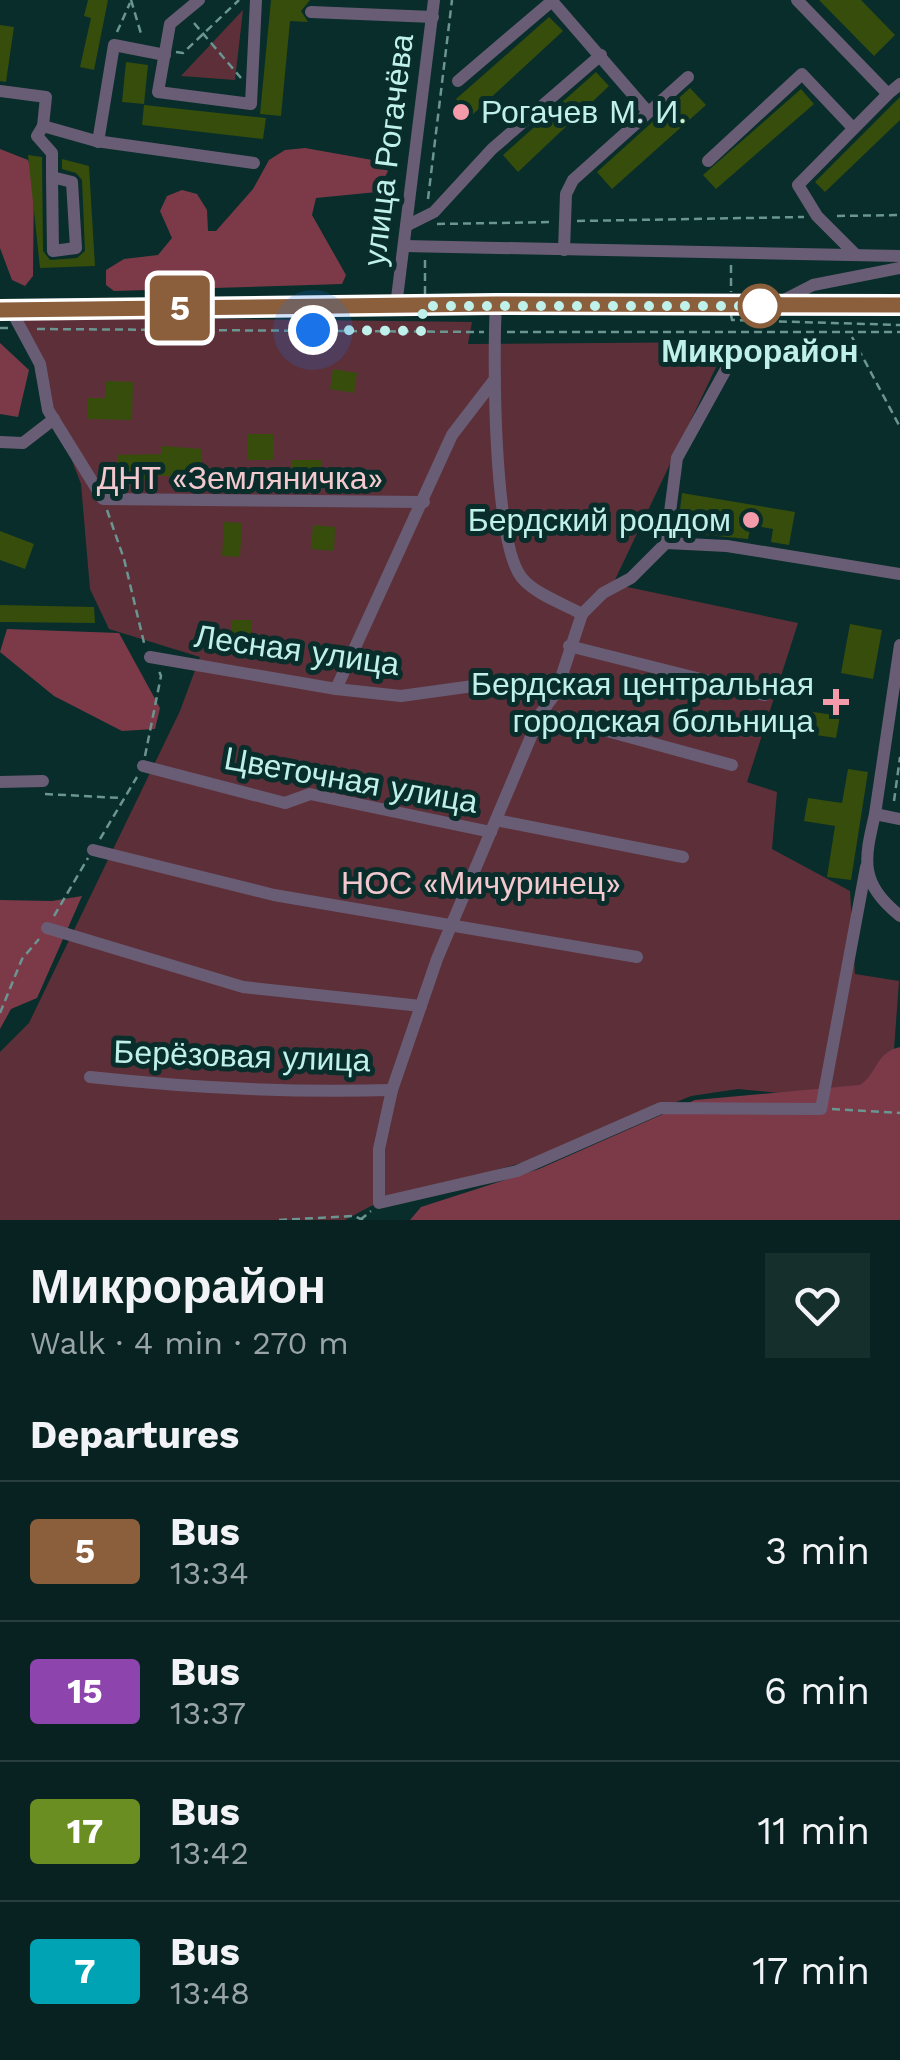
<!DOCTYPE html>
<meta charset="utf-8">
<style>
:root{--surface:#072220;--page:#152f2d;--text:#f1f3f6;--muted:#98a4a5;--line:#283f3e}
body{margin:0;font-family:"Work Sans",sans-serif;background:var(--page);color:var(--text);height:100vh;display:flex;flex-direction:column;font-size:38px;white-space:nowrap}
*{box-sizing:border-box;margin:0}
p{font-size:32px;color:var(--muted)}
.icon{flex:none;width:55px;height:55px;fill:none;stroke:currentColor;stroke-width:2;stroke-linecap:round;stroke-linejoin:round}
.map{position:relative;height:1220px;overflow:hidden}
.drawer{display:flex;flex-direction:column;background:var(--surface);flex:1}
.drawer>*{flex:none}
.badge{padding:0 20px;border-radius:8px;font-size:35px;line-height:65px}
.you{position:absolute;width:50px;height:50px;margin:-25px;border:8px solid #fff;border-radius:50%;background:#1a73e8;box-shadow:0 0 0 15px #1a73e833}
.map>.badge{position:absolute;translate:-50% -50%;box-shadow:0 0 0 5px #fff}
h2{padding:0 30px;font-size:38px;line-height:90px}
.round{display:grid;place-items:center;flex:none;width:105px;height:105px;border-radius:0px;background:var(--page)}
.overview{display:flex;align-items:center;justify-content:space-between;height:170px;padding:0 30px}
h1{font-size:48px;font-weight:700;line-height:75px}
ul{padding:0;list-style:none}
li{display:flex;align-items:center;gap:30px;height:140px;padding:0 30px;border-top:2px solid var(--line)}
li div{flex:1}
li b{display:block;font-size:38px}
li em{font-style:normal}
li .badge{min-width:110px;font-weight:700;text-align:center}
.map>svg:first-child{display:block}
</style>
<div class="map">
<svg width="900" height="1220" viewBox="0 0 900 1220">
<rect width="100%" height="100%" fill="#092d2a"/>
<g fill="#5d3039">
<polygon points="243,10 235,80 181,76"/>
<polygon points="16,316 472,322 468,344 728,342 613,584 798,623 747,782 777,792 772,849 850,891 855,974 899,981 890,1104 738,1089 691,1096 545,1156 371,1206 345,1220 0,1220 0,1052 29,1023 180,711 200,657 109,629 90,589 81,484"/>
</g>
<g fill="#7c3a49">
<polygon points="305,148 378,161 388,171 377,192 316,198 312,215 346,275 342,284 114,291 106,285 106,270 124,259 158,255 172,238 160,211 167,196 182,190 197,194 207,210 208,231 216,231 253,189 269,160 285,150"/>
<polygon points="0,149 28,160 34,177 33,276 25,286 12,280 0,248"/>
<polygon points="0,343 29,370 18,417 0,414"/>
<polygon points="7,629 119,633 160,708 155,729 122,731 54,696 0,652"/>
<polygon points="82,896 37,998 11,1009 0,1029 0,900 52,901"/>
<path d="M900 1047V1220H410L421 1207 539 1169 695 1100 860 1085C878 1073 875 1053 900 1047Z"/>
</g>
<g fill="#364d0c">
<polygon points="88,0 108,0 94,70 80,67 91,18 84,16"/>
<polygon points="271,0 310,0 301,11 308,22 290,21 281,116 260,114"/>
<polygon points="819,0 861,0 895,35 874,56"/>
<polygon points="549,17 563,31 471,116 456,99"/>
<polygon points="0,25 14,27 6,82 0,81"/>
<polygon points="126,62 148,65 144,104 122,102"/>
<polygon points="596,72 609,86 518,172 503,155"/>
<polygon points="690,88 706,105 612,189 597,172"/>
<polygon points="801,89 814,104 716,189 703,175"/>
<polygon points="900,97 900,120 825,192 815,182"/>
<polygon points="144,105 266,118 263,139 142,125"/>
<polygon points="28,155 42,157 43,251 50,260 77,258 85,251 82,180 76,173 62,169 62,159 89,166 95,266 40,268"/>
<polygon points="333,369 357,373 354,393 330,389"/>
<polygon points="106,381 133,382 132,420 87,419 88,398 106,398"/>
<rect x="247" y="434" width="27" height="26"/>
<polygon points="162,446 202,449 200,478 149,475 149,480 118,481 117,455 161,454"/>
<rect x="291" y="460" width="30" height="20"/>
<polygon points="682,493 795,512 789,545 771,542 773,529 751,525 748,539 706,535 709,516 688,513 686,528 678,526"/>
<polygon points="224,522 242,523 240,557 222,556"/>
<polygon points="313,525 335,527 334,551 311,549"/>
<polygon points="0,531 34,544 25,569 0,560"/>
<polygon points="0,605 94,607 95,623 0,622"/>
<polygon points="231,620 252,620 251,652 231,651"/>
<polygon points="850,624 882,630 873,679 841,673"/>
<polygon points="807,711 840,716 836,738 803,733"/>
<polygon points="848,769 868,772 851,880 827,877 835,826 804,821 808,798 842,803"/>
</g>
<g fill="none" stroke-linecap="round" stroke-linejoin="round">
<g stroke="#6a9591" stroke-width="2.5" stroke-dasharray="8 5" stroke-linecap="butt">
<polyline points="131,0 142,37"/>
<polyline points="194,23 241,78"/>
<polyline points="117,32 130,3"/>
<polyline points="176,52 183,53 239,0"/>
<polyline points="428,199 452,0"/>
<polyline points="837,216 900,215"/>
<polyline points="577,221 804,217"/>
<polyline points="437,224 554,222"/>
<polyline points="731,265 731,292"/>
<polyline points="425,294 425,257"/>
<polyline points="731,315 732,320 900,325"/>
<polyline points="0,328 9,328"/>
<polyline points="37,329 484,332"/>
<polyline points="507,332 900,332"/>
<polyline points="852,337 900,427"/>
<polyline points="107,510 124,559 145,647"/>
<polyline points="145,756 161,676 159,671"/>
<polyline points="45,794 121,798"/>
<polyline points="894,801 900,757"/>
<polyline points="100,839 137,777"/>
<polyline points="54,916 88,858"/>
<polyline points="0,1013 22,959 39,939"/>
<polyline points="832,1109 900,1113"/>
<polyline points="279,1220 354,1216 363,1220"/>
<polyline points="360,1220 371,1211"/>
</g>
<g stroke="#695d76" stroke-width="12">
<polyline points="199,0 170,24 158,92 251,104 256,0"/>
<polyline points="797,0 888,94 900,84"/>
<polyline points="311,12 433,17"/>
<polyline points="458,81 552,1 648,112"/>
<polyline points="0,91 46,97 43,126 37,136 52,153 52,177"/>
<polyline points="43,126 96,141 254,163"/>
<polyline points="98,142 114,45 165,55"/>
<polyline points="708,161 802,74 853,128"/>
<polygon points="52,177 72,182 76,248 53,251"/>
<polyline points="406,226 434,212 492,149 601,55"/>
<polyline points="404,246 900,256"/>
<polyline points="564,250 566,194 573,180 688,77"/>
<polyline points="856,255 817,216 798,185 888,94"/>
<path d="M496 304C493 354 493 543 522 578 535 594 564 604 582 614"/>
<polyline points="774,305 813,285 900,268"/>
<polyline points="396,306 434,0"/>
<polyline points="0,310 496,304 900,305"/>
<polyline points="11,310 40,364 48,410 103,499 424,502"/>
<polyline points="735,353 677,458 666,543 727,546 900,574"/>
<polyline points="0,442 23,443 54,419"/>
<polyline points="666,543 631,578 603,593 582,614 556,693 541,713 437,959 392,1090 379,1149 379,1203 517,1171 661,1108 821,1109 866,867"/>
<polyline points="900,645 875,814 900,819"/>
<polyline points="569,646 764,695"/>
<polyline points="150,657 336,689 401,696 495,683 556,693"/>
<polyline points="336,689 452,435 495,379"/>
<polyline points="541,713 732,765"/>
<polyline points="143,766 285,803 310,794 491,832"/>
<polyline points="0,782 43,781"/>
<path d="M875 814C864 861 859 882 900 916"/>
<polyline points="496,820 683,857"/>
<polyline points="93,850 274,895 637,957"/>
<polyline points="47,928 243,987 421,1006"/>
<path d="M90 1077C192 1088 290 1093 392 1090"/>
</g>
</g>
<g fill="none" stroke-linecap="round" stroke-linejoin="round">
<defs>
<polyline id="line" points="0,310 496,304 900,305"/>
</defs>
<use href="#line" stroke="#fff" stroke-width="22"/>
<use href="#line" stroke="#8b5e3c" stroke-width="15"/>
<polyline stroke="#bff0ea" stroke-width="10" stroke-dasharray="0 18" points="313,330 422,331 423,306 760,306"/>
</g>
<g fill="#f39aab" stroke="#092d2a" stroke-width="4">
<circle cx="461" cy="112" r="10"/>
<circle cx="751" cy="520" r="10"/>
<path d="M831 687h10v10h10v10h-10v10h-10v-10h-10v-10h10z"/>
</g>
<circle fill="#fff" stroke="#8b5e3c" stroke-width="5" cx="760" cy="306" r="20"/>
<g text-anchor="middle" stroke-width="10" stroke-linejoin="round" paint-order="stroke">
<g font-size="32" fill="#bff0ea" stroke="#092d2a" text-anchor="end">
<text x="481" y="123" text-anchor="start">Рогачев М. И.</text>
<text x="731" y="531">Бердский роддом</text>
<text x="814" y="695">Бердская центральная<tspan x="814" dy="37">городская больница</tspan></text>
</g>
<g font-size="32" fill="#bff0ea" stroke="#092d2a">
<text transform="translate(388 150) rotate(-83)" y="11">улица Рогачёва</text>
<text transform="translate(297 650) rotate(8)" y="11">Лесная улица</text>
<text transform="translate(351 780) rotate(10)" y="11">Цветочная улица</text>
<text transform="translate(242 1056) rotate(2)" y="11">Берёзовая улица</text>
</g>
<g font-size="32" font-weight="bold" fill="#bff0ea" stroke="#092d2a">
<text x="760" y="362">Микрорайон</text>
</g>
<g font-size="32" fill="#f3c9cf" stroke="#092d2a">
<text x="240" y="489">ДНТ «Земляничка»</text>
<text x="481" y="894">НОС «Мичуринец»</text>
</g>
</g>
</svg>
<div class="you" style="left:313px;top:330px"></div>
<b class="badge" style="left:180px;top:308px;background:#8b5e3c;color:#fff">5</b>
</div>
<section class="drawer">
<div class="overview"><div><h1>Микрорайон</h1><p>Walk · 4 min · 270 m</p></div><a class="round"><svg class="icon" aria-label="heart" viewBox="0 0 24 24"><path d="M12 20l-8-8c-3-5 5-10 8-4 3-6 11-1 8 4z"/></svg></a></div>
<h2>Departures</h2>
<ul>
<li><span class="badge" style="background:#8b5e3c;color:#fff">5</span><div><b>Bus</b><p>13:34</p></div><em>3 min</em></li>
<li><span class="badge" style="background:#8e44ad;color:#fff">15</span><div><b>Bus</b><p>13:37</p></div><em>6 min</em></li>
<li><span class="badge" style="background:#6b8e23;color:#fff">17</span><div><b>Bus</b><p>13:42</p></div><em>11 min</em></li>
<li><span class="badge" style="background:#00a3b4;color:#fff">7</span><div><b>Bus</b><p>13:48</p></div><em>17 min</em></li>
</ul>
</section>
